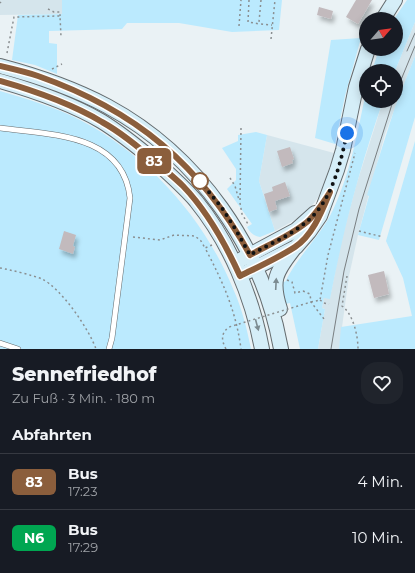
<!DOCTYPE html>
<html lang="de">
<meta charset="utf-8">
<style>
:root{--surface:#171b24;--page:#20242c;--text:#f1f3f6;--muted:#9ea1a6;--line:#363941}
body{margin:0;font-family:Montserrat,sans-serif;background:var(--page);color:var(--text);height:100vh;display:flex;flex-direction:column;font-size:15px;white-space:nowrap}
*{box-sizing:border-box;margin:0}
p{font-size:13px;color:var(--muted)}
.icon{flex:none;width:22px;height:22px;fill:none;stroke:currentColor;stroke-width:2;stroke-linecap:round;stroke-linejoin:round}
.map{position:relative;height:349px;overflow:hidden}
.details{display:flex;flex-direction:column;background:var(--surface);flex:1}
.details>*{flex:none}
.badge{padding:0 8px;border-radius:6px;font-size:14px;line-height:26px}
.needle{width:26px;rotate:62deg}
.controls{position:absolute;left:359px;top:12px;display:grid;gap:8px}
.controls a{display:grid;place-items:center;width:44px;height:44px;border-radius:50%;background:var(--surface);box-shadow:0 2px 10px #0003;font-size:20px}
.you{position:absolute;width:20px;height:20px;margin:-10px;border:3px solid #fff;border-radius:50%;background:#1a73e8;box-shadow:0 0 0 6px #1a73e833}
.map>.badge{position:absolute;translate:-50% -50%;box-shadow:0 0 0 2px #fff}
h2{padding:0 12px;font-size:15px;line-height:36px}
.round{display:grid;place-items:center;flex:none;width:42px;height:42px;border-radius:16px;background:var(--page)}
.summary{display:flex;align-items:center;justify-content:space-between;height:68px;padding:0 12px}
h1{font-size:19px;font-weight:800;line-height:30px}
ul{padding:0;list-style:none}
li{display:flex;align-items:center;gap:12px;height:56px;padding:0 12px;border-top:1px solid var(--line)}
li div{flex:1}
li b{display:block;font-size:15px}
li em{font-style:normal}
li .badge{min-width:44px;font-weight:700;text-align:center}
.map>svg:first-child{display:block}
</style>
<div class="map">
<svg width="415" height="349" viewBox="0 0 415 349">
<defs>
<filter id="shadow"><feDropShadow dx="2.5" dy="4.5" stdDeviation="2" flood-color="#0004"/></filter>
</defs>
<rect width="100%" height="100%" fill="#eaf2f5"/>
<g fill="#d5e5ec">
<polygon points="0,0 62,0 62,14 0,15"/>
<polygon points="415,22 415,56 385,134 358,235 349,276 339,349 318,349 325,309 322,308 324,298 330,298 341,242 356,186 383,101 396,101 396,71 395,71"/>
<polygon points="267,135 334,153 322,191 315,202 302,216 275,231 259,181"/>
</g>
<g fill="#bbeafe">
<polygon points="62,0 282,0 279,30 232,32 179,23 127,23 122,29 49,31 49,43 57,44 57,74 35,65 12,60 18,15 62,14"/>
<polygon points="407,0 415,0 415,22 395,71 372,71 379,49 396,49 396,19 394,19"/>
<polygon points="361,38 345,96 335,144 315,138 331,40"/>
<polygon points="415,56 415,117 379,240 358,235 369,196 367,195 395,107"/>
<path d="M0 91C27 99 55 107 80 120 149 156 205 219 234 291 242 309 247 329 251 349H0Z"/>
<path d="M366 92V101H383C360 166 343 231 330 299L324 298 322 308 325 309 318 349H300L290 303 285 304C283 297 280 289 283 281L285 282C297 258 317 239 330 216 350 177 357 134 366 92Z"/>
<path d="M256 132 267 135 259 181 275 231 260 237C254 236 250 233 247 227L252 224 227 189 236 180V169L222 148 238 141V135Z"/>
<polygon points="415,141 415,349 339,349 341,327 412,316 403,278 386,241"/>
</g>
<g fill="#c2babd" filter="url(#shadow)">
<polygon points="356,0 372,0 358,24 346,17"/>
<polygon points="319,7 333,11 331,19 317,15"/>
<polygon points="290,147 294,159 292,160 293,163 282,167 277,151"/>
<polygon points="285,182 290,196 275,201 277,209 269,212 264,194 273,191 272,187"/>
<polygon points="64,231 76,235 73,246 75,247 73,254 59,249"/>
<polygon points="384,271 389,294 374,298 368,275"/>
</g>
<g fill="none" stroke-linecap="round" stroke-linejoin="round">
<defs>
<g id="lane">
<path d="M0 128C50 135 123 133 130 198L112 338 109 349"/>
<polyline points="0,343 18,349"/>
</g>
<g id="secondary">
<polyline points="383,19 395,0"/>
<path d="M0 66C38 76 73 88 107 106 198 155 263 248 281 349"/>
<path d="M0 81C35 91 70 103 101 121 121 133 139 148 157 163 170 175 184 187 196 201 230 243 252 296 262 349"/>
<polyline points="242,259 296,230 315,213"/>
<polyline points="247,272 296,247 309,232 320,216 337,170 343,150 356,87 368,49"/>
<path d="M280 309C271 281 275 273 293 250"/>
</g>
</defs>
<use href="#lane" stroke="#646b6e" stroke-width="6"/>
<use href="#secondary" stroke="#646b6e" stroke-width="16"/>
<g stroke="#8a8f91" stroke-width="1.5" stroke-dasharray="2 3" stroke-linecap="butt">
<polyline points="249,0 248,22 260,24"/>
<polyline points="261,0 259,22 261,24 272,25"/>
<polyline points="0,3 1,2"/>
<polyline points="48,9 54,12 60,12 60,16"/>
<polyline points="239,26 241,0"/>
<polyline points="271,39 275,0"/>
<polyline points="7,53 14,17 60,16 61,37"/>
<polyline points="52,69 62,64"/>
<polyline points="241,128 240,203 242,214 248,224 246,225"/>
<polyline points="230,178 235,186 239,200"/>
<polyline points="359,231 383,237"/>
<polyline points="133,237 160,240 174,235 195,236 201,241 205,248"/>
<path d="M212 245 205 248C223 282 236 311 241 349"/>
<path d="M0 268C11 270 32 275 42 279 61 288 89 329 96 349"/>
<path d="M347 276 342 306C353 314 358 335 358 349"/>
<polyline points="287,280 292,282 295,293 303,291 310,294 311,302 324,319"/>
<polyline points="320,300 324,303 329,304"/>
<polyline points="311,302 320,300 328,255 355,153"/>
</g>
<use href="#lane" stroke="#fff" stroke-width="5"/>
<use href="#secondary" stroke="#d5eef8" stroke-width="14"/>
<g stroke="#797e80" stroke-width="1">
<polyline points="407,51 415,33"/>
<polyline points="396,92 415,46"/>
<polyline points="331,349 344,271 359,209 393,101"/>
</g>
<path stroke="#8a8f91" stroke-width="1.5" stroke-dasharray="2 3" stroke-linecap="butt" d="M226 349C221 340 221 333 229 327L311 302"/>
</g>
<defs><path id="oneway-solid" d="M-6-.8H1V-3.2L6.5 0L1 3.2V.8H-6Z"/></defs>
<g fill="#7c8b91">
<use href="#oneway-solid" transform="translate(276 284) rotate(-87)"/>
<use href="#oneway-solid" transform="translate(257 325) rotate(75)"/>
</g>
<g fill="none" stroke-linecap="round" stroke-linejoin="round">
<defs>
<path id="line" d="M0 66C13 69 26 72 38 76 135 110 201 165 250 255 268 245 290 236 307 222 316 214 323 203 330 192 322 211 313 235 295 247 278 258 258 267 240 276 225 243 208 212 183 186 175 178 166 171 158 164 140 148 122 133 102 122 70 103 35 91 0 81"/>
</defs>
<use href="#line" stroke="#fff" stroke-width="9"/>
<use href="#line" stroke="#8b5e3c" stroke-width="6"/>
<path stroke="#101213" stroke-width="4" stroke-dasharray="0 7.2" d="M200 181 222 208 236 230 250 255C268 245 289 236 305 223 332 202 340 165 347 133"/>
</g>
<circle fill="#fff" stroke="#8b5e3c" stroke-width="2" cx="200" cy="181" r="8"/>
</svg>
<div class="controls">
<a><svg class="needle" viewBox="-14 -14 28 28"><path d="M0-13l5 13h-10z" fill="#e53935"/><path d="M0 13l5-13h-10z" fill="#9ea1a6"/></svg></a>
<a><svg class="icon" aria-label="locate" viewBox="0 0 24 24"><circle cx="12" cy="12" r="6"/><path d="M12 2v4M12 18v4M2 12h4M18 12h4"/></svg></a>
</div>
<div class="you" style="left:347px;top:133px"></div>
<b class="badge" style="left:154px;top:161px;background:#8b5e3c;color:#fff">83</b>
</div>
<section class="details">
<div class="summary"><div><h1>Sennefriedhof</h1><p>Zu Fuß · 3 Min. · 180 m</p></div><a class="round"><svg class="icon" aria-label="heart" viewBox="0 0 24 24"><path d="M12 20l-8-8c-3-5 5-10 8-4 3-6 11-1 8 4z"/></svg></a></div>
<h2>Abfahrten</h2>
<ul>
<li><span class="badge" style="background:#8b5e3c;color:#fff">83</span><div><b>Bus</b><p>17:23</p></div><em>4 Min.</em></li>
<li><span class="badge" style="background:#00a651;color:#fff">N6</span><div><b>Bus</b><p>17:29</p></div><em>10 Min.</em></li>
</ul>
</section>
